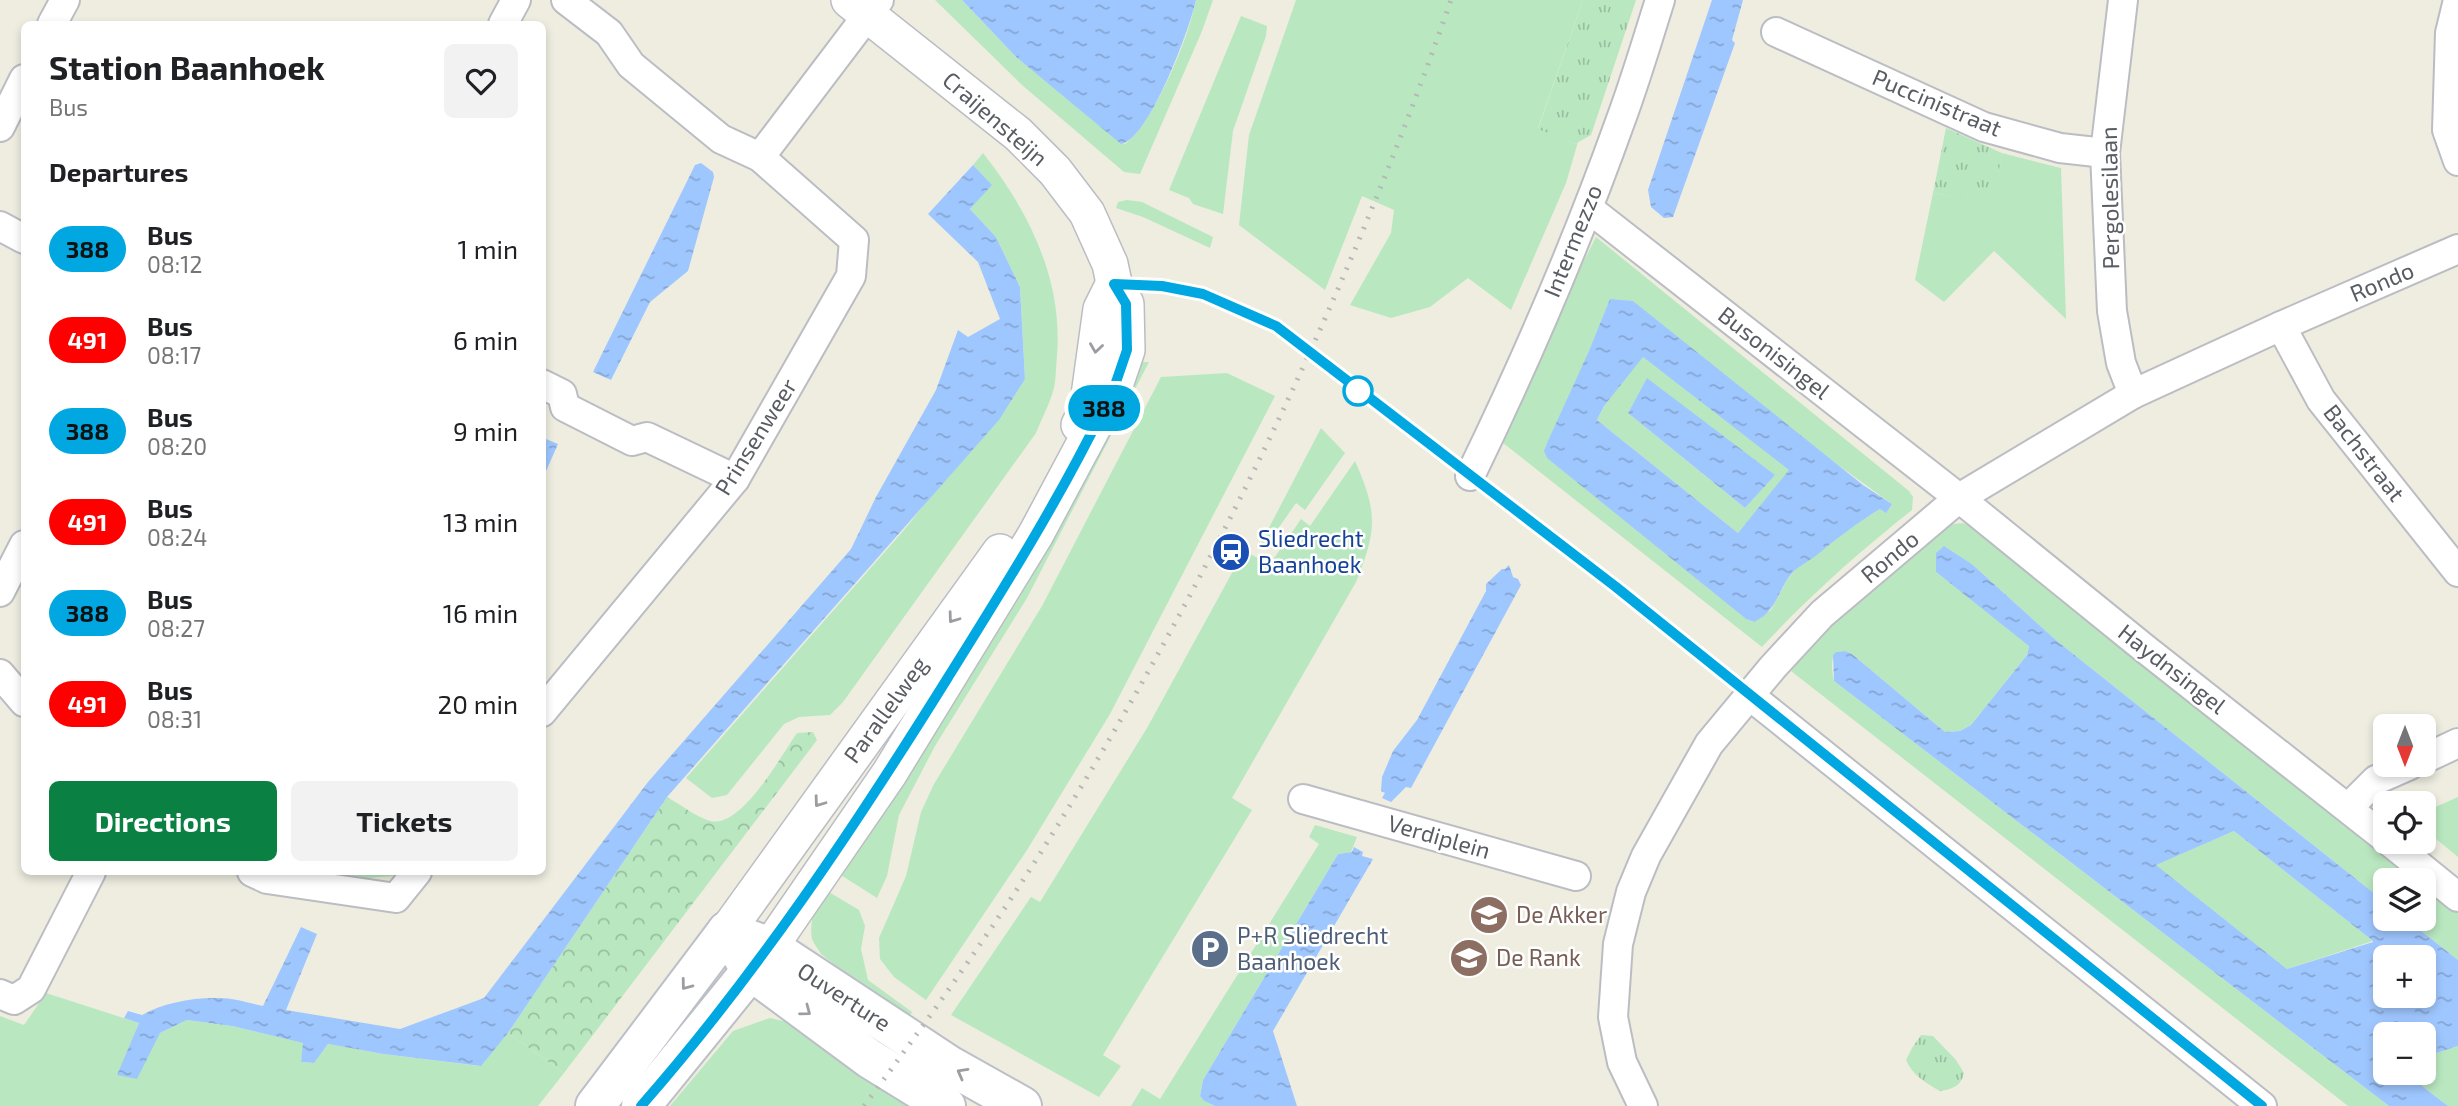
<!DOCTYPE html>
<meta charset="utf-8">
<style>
:root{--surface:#fff;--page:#f2f2f2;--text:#202124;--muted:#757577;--accent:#0b8043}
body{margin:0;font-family:"Exo 2",sans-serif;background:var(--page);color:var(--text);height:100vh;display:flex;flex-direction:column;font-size:26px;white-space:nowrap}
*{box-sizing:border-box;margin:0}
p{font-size:23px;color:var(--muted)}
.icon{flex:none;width:38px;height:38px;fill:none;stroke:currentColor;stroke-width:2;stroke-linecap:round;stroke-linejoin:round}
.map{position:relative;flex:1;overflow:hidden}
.panel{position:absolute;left:21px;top:21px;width:525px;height:854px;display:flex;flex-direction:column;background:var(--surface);border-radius:10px;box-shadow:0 4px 10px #0003}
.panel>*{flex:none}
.badge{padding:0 14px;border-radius:23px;font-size:24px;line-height:46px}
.needle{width:46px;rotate:180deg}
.buttons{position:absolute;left:2373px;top:714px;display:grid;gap:14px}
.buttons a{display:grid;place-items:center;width:63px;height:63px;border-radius:10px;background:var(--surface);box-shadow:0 4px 10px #0003;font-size:35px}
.map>.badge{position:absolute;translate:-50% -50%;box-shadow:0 0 0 4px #fff}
h2{padding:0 28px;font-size:26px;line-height:63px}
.round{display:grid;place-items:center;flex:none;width:74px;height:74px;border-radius:10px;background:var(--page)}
.summary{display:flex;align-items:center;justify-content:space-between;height:119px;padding:0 28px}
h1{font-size:33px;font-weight:700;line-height:52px}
.cta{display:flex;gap:14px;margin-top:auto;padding:14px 28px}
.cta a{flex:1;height:80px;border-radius:10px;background:var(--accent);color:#fff;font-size:28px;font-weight:700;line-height:80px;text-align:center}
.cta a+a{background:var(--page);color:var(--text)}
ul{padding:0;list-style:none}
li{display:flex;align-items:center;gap:21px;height:91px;padding:0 28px}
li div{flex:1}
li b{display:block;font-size:26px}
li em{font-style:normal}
li .badge{min-width:77px;font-weight:700;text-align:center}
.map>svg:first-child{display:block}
</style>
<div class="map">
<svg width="2458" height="1106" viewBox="0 0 2458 1106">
<defs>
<pattern id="forest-crowns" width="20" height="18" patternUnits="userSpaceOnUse" patternTransform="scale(1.75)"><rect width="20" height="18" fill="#b9e8c0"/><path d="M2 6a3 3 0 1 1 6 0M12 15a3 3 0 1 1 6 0" fill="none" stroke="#99bfa0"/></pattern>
<pattern id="park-tufts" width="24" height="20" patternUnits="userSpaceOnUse" patternTransform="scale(1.75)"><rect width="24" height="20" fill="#b9e8c0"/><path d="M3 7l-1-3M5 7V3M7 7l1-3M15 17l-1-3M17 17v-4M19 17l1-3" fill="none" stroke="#99bfa0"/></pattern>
<pattern id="water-ripples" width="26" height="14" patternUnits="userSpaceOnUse" patternTransform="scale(1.75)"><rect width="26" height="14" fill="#9fc7ff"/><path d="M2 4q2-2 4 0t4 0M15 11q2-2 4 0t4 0" fill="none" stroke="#85a5d2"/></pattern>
</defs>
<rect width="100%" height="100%" fill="#eeede0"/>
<g fill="#b9e8c0" fill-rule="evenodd">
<path d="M935 0H962L1016 57 1121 143 1125 144C1155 121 1189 37 1196 0H1213L1202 31 1140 174 1124 172 1022 85Z"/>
<polygon points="1296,0 1583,0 1538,128 1575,144 1578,142 1566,183 1511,310 1468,278 1430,307 1391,318 1350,305 1391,233 1394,210 1362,196 1325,290 1239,225 1249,135"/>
<polygon points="1241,16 1267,26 1266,36 1233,131 1223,214 1193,204 1189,198 1169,190"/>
<path d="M983 153C1029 211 1063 280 1057 355 1056 366 1056 378 1054 388 1050 403 1042 418 1036 433L843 702 830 715 799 717 784 724 727 795 712 798 686 778 904 530 1025 379 1020 287 996 237 970 209 991 185 973 165Z"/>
<polygon points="2002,153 2061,168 2066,319 1994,251 1944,302 1915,280 1933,193 1992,202"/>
<polygon points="1127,200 1142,202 1213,237 1210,248 1143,217 1116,208 1118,202"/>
<path d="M1596 237 1909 491 1913 497 1912 510C1858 553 1808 597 1762 647L1503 443 1551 326ZM1610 300 1892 504 1888 509H1880L1840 534 1795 570 1787 580 1771 610 1753 622 1746 619 1551 460 1588 353Z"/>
<path d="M1642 356 1790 470 1738 533 1597 420 1604 406ZM1647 379 1774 475 1745 508 1628 413Z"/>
<polygon points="1136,362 1149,362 1027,598 935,746 899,815 887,876 877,898 836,872"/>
<polygon points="1227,373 1275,396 1110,714 1027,850 926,1000 894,977 880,959 879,938 906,876 921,812 934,784 1042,606 1161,377"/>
<polygon points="1321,428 1345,453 1305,510 1296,503 1265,547 1260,545"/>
<path d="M1355 461C1378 513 1377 530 1356 582L1232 798 1252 810 1103 1055 1121 1066 1099 1097 951 1015 1031 897 1040 902 1147 728 1244 551 1270 564 1301 519 1310 526Z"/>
<path d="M1963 523 1970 526 1996 545 2416 880H2385V902L2057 641 1973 565 1936 572 2029 645 2027 655 1971 725 1960 731 1945 732 1852 654 1845 651 1836 652C1830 659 1832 672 1834 681L2389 1106H2348L1791 671 1838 615 1943 529 1953 524Z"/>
<polygon points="2458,797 2458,857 2424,829 2424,812"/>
<polygon points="1315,825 1357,837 1351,852 1338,854 1203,1080 1200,1096 1204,1101 1215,1106 1131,1106 1142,1088 1160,1099 1319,844 1309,837"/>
<polygon points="2234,831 2373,941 2287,969 2155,865"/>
<polygon points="334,872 396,872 393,876 367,878"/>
<polygon points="2424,886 2458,913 2458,960 2406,919 2424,919"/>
<path d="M824 889 859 910 865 926 861 949 868 980 912 1012 907 1021 821 954C819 950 814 944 812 939 809 925 815 901 824 889Z"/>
<polygon points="46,993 139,1023 118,1075 160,1033 187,1020 232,1026 304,1043 301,1062 313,1063 328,1044 383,1054 480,1066 508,1033 564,1073 538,1106 0,1106 0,1016 24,1025"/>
<polygon points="770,1018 805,1026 922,1106 670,1106 733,1031"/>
<polygon points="2458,1046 2458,1106 2448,1106 2405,1073 2424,1073 2424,1057"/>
</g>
<path fill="url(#forest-crowns)" d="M813 732 817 740 564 1073 508 1033 667 797C680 804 696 817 710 821 741 829 781 756 797 733Z"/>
<g fill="url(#park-tufts)">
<polygon points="1583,0 1636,0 1591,135 1575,144 1538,129"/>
<polygon points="1946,128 2002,153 1993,203 1933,193"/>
<path d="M1921 1035 1933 1036 1956 1060 1964 1073C1961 1086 1953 1089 1940 1091 1927 1084 1912 1075 1906 1060L1912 1048Z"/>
</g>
<g fill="url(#water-ripples)" fill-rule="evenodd">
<path d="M962 0H1196C1190 28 1149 139 1121 144L1016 57Z"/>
<polygon points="1712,0 1743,0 1732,40 1735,43 1673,217 1664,218 1651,207 1648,190"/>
<polygon points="701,163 713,172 714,177 688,271 650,302 611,380 593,372 695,165"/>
<path d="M973 165 992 185 970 209 996 237 1020 287 1025 379 999 420 667 797 508 1033 481 1066 383 1054 328 1044 314 1063 301 1062 303 1043 232 1026 187 1020 160 1033 137 1079 117 1075 139 1023 124 1018 128 1011 142 1015C162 1003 194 997 219 998 233 998 249 1003 263 1006L301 927 317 934 286 1010 400 1029 484 998 648 782 851 549 876 497 936 390 958 330 968 337 1000 319 978 262 928 214Z"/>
<path d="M1610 299 1633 301 1863 485 1892 504 1886 513 1880 509C1857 523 1837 538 1817 555 1810 560 1801 565 1794 571 1777 589 1779 610 1754 622L1746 619 1547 458 1544 451 1547 443 1588 353ZM1643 357 1789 470 1738 533 1597 420 1604 406Z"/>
<polygon points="1647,378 1775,475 1745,508 1628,413"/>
<polygon points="546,439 558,444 543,478 543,446"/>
<path d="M1944 546 1973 565 2057 641 2385 902V919H2406L2458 960V1046L2424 1057V1034H2385V1073H2405L2448 1106H2389L1834 681 1833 655 1836 652 1845 651 1852 654 1945 732 1960 731 1971 725 2027 655 2029 646 1936 572V553ZM2234 831 2373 941V942L2287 969 2156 865ZM2385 957H2424V996H2385Z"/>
<polygon points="1509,565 1513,577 1518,579 1521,585 1411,788 1406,787 1391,802 1382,798 1385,793 1381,791 1382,777 1393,751 1417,720 1486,591 1486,584 1502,569 1505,569"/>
<polygon points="1354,847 1363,852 1362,856 1373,859 1273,1031 1297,1106 1215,1106 1204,1101 1200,1096 1203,1080 1338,854 1352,852"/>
</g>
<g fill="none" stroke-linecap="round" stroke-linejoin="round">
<defs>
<g id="minor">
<polyline points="2123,0 2105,153 2112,311 2121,363 2133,394"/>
<polyline points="2458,0 2450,33 2447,130 2458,161"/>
<polyline points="52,24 65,0"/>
<polyline points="503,24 516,0"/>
<polyline points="1776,32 1984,127 2060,148 2105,153"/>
<polyline points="0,127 24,79"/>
<polyline points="760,157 879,0"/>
<polyline points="1588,208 1959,498 2144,648 2385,838"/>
<polyline points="0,226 24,239"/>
<polyline points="2281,326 2321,400 2458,572"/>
<polyline points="542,384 562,394 565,407 632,441 647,437 735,479"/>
<path d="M1470 476C1526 361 1577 242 1620 122 1635 82 1647 41 1660 0"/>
<polyline points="0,592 24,545"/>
<polyline points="0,674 24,702"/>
<polyline points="1749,695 2262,1106"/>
<polyline points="542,712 735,479 851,276 854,240 760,157 721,139 631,65 609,33 566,0"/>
<polyline points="2424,759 2458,743"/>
<polyline points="1303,799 1576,876"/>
<polyline points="2348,808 2376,780 2410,765"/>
<polyline points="2390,842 2458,897"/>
<polyline points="252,872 267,879 396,898 417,872"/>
<polyline points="0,994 14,1000 31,989 91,872"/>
<polyline points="1643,1106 1622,1062 1613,1017 1618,944 1631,892 1646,856 1709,744 1773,667 1822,614 1959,498 2133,394 2281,326 2458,249"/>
</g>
<g id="tertiary">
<polyline points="1079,425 1087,410 1101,309 1114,283"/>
<polyline points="727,931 1000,552"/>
<polyline points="770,947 889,774 1036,534 1114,388 1127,350 1126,304 1114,283 1110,264 1087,213 1055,171 1018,134 849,0"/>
</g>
<g id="secondary">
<polyline points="727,931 770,947 949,1065 1022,1106"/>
<polyline points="727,931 751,971 870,1059 946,1106"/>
<polyline points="595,1106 727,931"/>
<polyline points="641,1106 766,952"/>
</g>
</defs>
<use href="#minor" stroke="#bbbdc3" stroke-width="32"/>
<use href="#tertiary" stroke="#bbbdc3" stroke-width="38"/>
<use href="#secondary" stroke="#bdbfc8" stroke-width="42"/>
<use href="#minor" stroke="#fff" stroke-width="28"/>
<use href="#tertiary" stroke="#fff" stroke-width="35"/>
<use href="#secondary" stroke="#fff" stroke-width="38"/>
<path stroke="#b6b7b7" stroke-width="5" stroke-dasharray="2 9" stroke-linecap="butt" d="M864 1106C928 1020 991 932 1048 841 1213 576 1348 295 1451 0"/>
</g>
<defs><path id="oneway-chevron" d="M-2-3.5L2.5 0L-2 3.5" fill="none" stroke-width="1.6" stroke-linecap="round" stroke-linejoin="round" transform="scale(1.75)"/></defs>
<g stroke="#9b9da1">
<use href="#oneway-chevron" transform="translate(1096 348) rotate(98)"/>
<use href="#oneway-chevron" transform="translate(953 618) rotate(126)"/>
<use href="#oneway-chevron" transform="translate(819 802) rotate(126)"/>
<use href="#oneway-chevron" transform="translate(686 985) rotate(127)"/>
<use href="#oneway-chevron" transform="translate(806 1011) rotate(37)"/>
<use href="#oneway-chevron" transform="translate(962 1073) rotate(-151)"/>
</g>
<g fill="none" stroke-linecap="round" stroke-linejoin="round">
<defs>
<path id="line" d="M641 1106C757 974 854 828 947 679 1002 591 1058 502 1104 408L1114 388 1127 350 1126 304 1114 284 1162 286 1203 294 1276 326 1616 587 2262 1106"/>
</defs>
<use href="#line" stroke="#fff" stroke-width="16"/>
<use href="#line" stroke="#00a7e1" stroke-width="10"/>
</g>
<defs>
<symbol id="station-disc" viewBox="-11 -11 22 22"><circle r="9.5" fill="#1a4fb4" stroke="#fff"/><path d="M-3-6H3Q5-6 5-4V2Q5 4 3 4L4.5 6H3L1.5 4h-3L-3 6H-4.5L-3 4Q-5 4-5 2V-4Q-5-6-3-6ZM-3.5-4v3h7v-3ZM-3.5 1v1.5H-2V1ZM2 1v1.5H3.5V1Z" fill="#fff"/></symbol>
<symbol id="school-disc" viewBox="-11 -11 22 22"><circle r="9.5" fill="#8d6e63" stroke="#fff"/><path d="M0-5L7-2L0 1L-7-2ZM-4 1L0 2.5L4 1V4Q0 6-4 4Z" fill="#fff"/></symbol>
<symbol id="parking-disc" viewBox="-11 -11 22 22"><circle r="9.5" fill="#5c6f8a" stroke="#fff"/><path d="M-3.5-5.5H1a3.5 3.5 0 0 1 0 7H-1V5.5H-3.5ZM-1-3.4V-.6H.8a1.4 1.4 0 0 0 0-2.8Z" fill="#fff"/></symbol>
</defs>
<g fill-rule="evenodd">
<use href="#station-disc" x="1209" y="530" width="44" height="44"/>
<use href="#school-disc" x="1467" y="893" width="44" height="44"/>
<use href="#parking-disc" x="1188" y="927" width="44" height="44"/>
<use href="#school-disc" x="1447" y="936" width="44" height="44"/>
</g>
<circle fill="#fff" stroke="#00a7e1" stroke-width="3.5" cx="1358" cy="391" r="14"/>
<g text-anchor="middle" stroke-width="5" stroke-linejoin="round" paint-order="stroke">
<g font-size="23" fill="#595c63" stroke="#fff">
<text transform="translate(1937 103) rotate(23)" y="8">Puccinistraat</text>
<text transform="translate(995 119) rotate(41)" y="8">Craijensteijn</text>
<text transform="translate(2110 198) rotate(-91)" y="8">Pergolesilaan</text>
<text transform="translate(1573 241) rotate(-68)" y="8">Intermezzo</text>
<text transform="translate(2382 282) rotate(-23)" y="8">Rondo</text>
<text transform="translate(1774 353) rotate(38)" y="8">Busonisingel</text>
<text transform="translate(756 437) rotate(-58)" y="8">Prinsenweer</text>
<text transform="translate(2364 453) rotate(52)" y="8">Bachstraat</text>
<text transform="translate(1890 557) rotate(-40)" y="8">Rondo</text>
<text transform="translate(2172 669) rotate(38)" y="8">Haydnsingel</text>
<text transform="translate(886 710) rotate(-54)" y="8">Parallelweg</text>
<text transform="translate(1439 837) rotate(16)" y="8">Verdiplein</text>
<text transform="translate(844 997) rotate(33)" y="8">Ouverture</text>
</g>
<g font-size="23" fill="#164399" stroke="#fff" text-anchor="start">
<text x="1258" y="547">Sliedrecht<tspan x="1258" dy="26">Baanhoek</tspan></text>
</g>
<g font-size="23" fill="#785e54" stroke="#fff" text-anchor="start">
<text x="1516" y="923">De Akker</text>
<text x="1496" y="966">De Rank</text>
</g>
<g font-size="23" fill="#4e5e75" stroke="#fff" text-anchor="start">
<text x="1237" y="944">P+R Sliedrecht<tspan x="1237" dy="26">Baanhoek</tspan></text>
</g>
</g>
</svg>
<div class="buttons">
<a><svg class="needle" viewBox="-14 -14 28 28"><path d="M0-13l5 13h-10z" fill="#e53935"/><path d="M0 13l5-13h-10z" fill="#757577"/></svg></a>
<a><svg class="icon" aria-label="locate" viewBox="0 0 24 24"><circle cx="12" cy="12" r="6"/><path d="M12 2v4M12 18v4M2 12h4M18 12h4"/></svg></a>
<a><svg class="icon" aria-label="layers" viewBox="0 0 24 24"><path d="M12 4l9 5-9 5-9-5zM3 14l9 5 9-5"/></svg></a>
<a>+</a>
<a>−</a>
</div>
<b class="badge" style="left:1104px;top:408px;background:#00a7e1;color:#111">388</b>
<section class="panel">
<div class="summary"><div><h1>Station Baanhoek</h1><p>Bus</p></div><a class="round"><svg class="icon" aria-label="heart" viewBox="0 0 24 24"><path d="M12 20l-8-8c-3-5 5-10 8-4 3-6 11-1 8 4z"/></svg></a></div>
<h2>Departures</h2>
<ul>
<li><span class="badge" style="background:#00a7e1;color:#111">388</span><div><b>Bus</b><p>08:12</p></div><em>1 min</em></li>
<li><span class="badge" style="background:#f00;color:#fff">491</span><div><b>Bus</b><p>08:17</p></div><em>6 min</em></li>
<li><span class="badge" style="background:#00a7e1;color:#111">388</span><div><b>Bus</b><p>08:20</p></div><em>9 min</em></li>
<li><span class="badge" style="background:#f00;color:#fff">491</span><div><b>Bus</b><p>08:24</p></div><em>13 min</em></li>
<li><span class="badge" style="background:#00a7e1;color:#111">388</span><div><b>Bus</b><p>08:27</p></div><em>16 min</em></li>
<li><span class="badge" style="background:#f00;color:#fff">491</span><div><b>Bus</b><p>08:31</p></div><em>20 min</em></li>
</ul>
<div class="cta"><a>Directions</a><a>Tickets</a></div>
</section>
</div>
